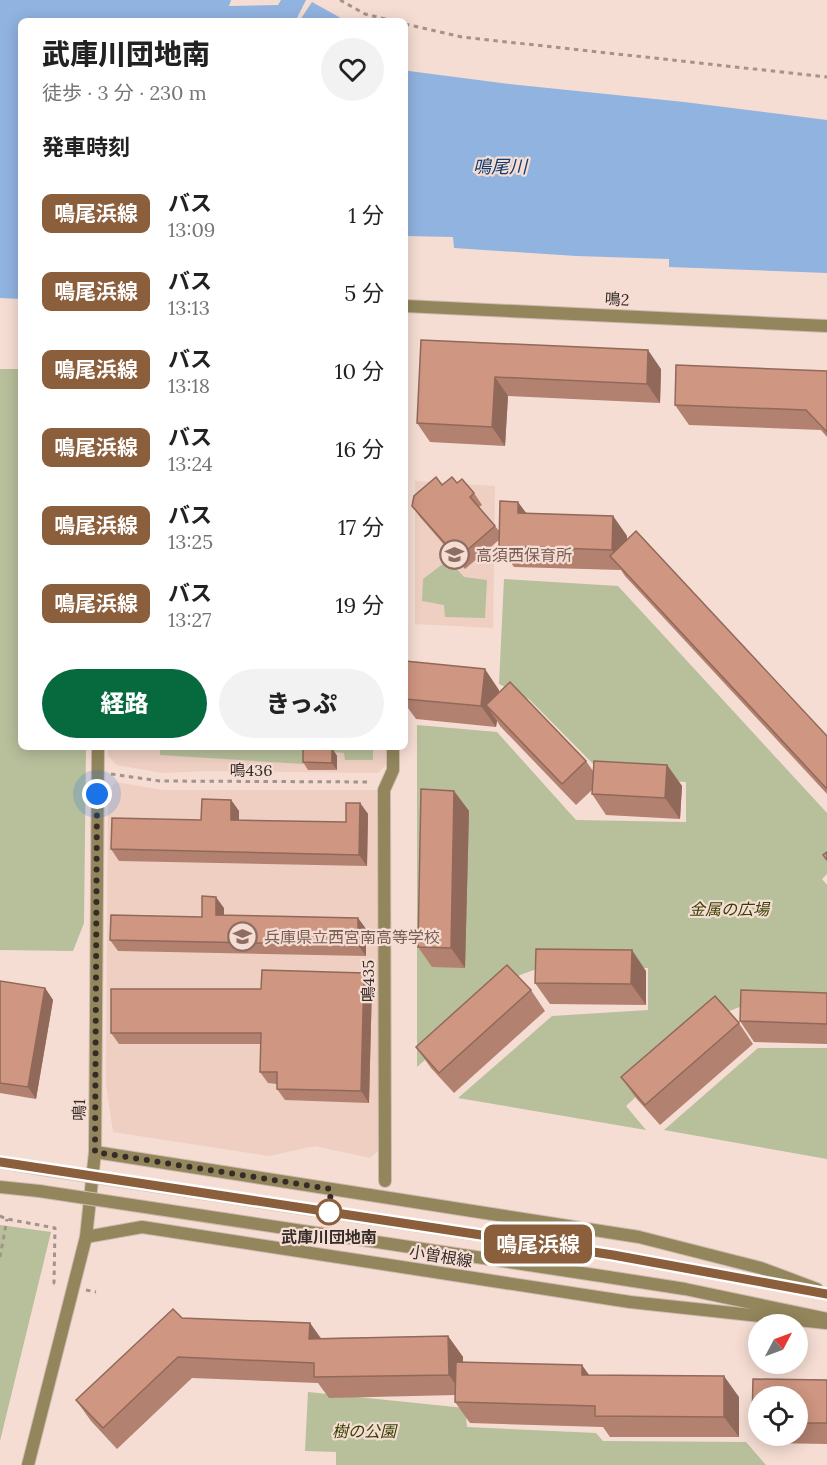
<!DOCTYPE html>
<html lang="ja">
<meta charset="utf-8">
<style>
:root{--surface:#fff;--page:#f2f2f2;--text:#222;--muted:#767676;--accent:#076a3f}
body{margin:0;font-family:Lora,"Noto Sans JP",serif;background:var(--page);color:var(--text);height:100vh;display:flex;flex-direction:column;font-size:22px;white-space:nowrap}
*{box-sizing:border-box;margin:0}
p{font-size:20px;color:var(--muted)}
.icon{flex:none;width:33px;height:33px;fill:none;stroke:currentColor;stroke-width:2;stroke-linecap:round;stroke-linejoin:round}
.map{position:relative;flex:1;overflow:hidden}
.details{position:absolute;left:18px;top:18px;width:390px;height:732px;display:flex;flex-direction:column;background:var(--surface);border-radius:9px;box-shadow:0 3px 15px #0003}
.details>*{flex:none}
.badge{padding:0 12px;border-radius:9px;font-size:21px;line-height:39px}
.needle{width:39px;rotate:49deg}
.tools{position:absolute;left:748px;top:1314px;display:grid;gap:12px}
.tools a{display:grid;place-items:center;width:60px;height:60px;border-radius:50%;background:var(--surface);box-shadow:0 3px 15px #0003;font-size:30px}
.you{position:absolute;width:30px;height:30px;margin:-15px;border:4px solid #fff;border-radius:50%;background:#1a73e8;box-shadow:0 0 0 9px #1a73e833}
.map>.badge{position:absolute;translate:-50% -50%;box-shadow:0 0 0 3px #fff}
h2{padding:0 24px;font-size:22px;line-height:54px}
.round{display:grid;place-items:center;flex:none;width:63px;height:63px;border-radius:32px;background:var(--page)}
.overview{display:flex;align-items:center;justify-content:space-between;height:102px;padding:0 24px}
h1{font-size:28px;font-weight:800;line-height:45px}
.button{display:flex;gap:12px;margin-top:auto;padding:12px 24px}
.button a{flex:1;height:69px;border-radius:36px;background:var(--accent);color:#fff;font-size:24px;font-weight:800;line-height:69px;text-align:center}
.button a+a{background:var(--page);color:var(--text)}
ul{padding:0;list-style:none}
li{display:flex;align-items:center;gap:18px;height:78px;padding:0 24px}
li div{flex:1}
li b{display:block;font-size:22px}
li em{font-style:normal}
li .badge{min-width:66px;font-weight:700;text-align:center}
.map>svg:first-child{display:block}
</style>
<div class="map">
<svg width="827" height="1465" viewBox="0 0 827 1465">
<rect width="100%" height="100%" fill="#f5ddd3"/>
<g fill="#eecfc2">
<polygon points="415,481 495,486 493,628 415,624"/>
<polygon points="108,747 387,747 387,764 378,773 208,771 163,773 117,765 108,756"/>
<polygon points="116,782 162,790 380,790 378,1151 370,1158 315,1146 269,1156 113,1132 106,1084 108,790"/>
</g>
<g fill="#b7bf9b">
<polygon points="0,369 21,369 21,747 86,747 84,923 73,951 0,950"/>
<polygon points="448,560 464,577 487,580 485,618 445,617 444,605 422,601 423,579"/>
<polygon points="504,579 618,586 827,813 827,874 822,879 827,885 827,1008 752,1002 727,1012 626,1106 646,1130 458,1098 552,1016 648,1010 648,968 545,966 520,975 417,1067 417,725 497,732 576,820 686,822 686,782 606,777 529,699 499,684"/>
<polygon points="160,747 373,747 373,760 345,760 344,753 306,750 304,764 160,755"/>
<polygon points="758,1048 827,1048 827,1159 664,1130"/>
<polygon points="0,1225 51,1232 0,1441"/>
<polygon points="308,1392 465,1408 467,1427 596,1433 603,1441 746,1442 766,1465 336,1465 336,1452 305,1451"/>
</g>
<g fill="#91b3e0">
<polygon points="0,0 231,0 229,6 278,5 281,0 306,0 297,18 300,20 312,2 346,21 21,21 21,299 0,298"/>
<polygon points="405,69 409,71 509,84 684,102 827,120 827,273 669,267 669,259 576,256 454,248 453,237 405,236"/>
</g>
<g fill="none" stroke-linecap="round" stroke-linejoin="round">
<defs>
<polyline id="pedestrian" points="385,1181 384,790 393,770 393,747"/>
<g id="minor">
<polyline points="95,1152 639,1237 761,1268 817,1289"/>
<polyline points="86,1237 142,1227 630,1302 826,1323"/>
</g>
<g id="tertiary">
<polyline points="405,306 827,326"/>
<polyline points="0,1162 42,1169"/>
<polyline points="0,1187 39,1191"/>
<polyline points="613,1255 827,1294"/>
<polyline points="608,1277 685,1289 827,1319"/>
<polyline points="28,1465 86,1237 95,1152 98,747"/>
</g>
</defs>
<use href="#pedestrian" stroke="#cfbab1" stroke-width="14"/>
<use href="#minor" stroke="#cfbab1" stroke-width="14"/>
<use href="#tertiary" stroke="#cfbab1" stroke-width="14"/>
<g stroke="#a4938b" stroke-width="3" stroke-dasharray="4.5 4.5" stroke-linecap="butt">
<polyline points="340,0 365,14 394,21"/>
<polyline points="405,24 462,37 827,77"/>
<polyline points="111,774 160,781 371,782"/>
<polyline points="0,1216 7,1219 55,1228 54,1283 59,1284"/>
<polyline points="0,1257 7,1219"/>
<polyline points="86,1290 96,1292"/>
</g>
<use href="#pedestrian" stroke="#93865c" stroke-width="12"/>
<use href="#minor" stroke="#93865c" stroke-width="12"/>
<use href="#tertiary" stroke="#93865c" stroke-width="12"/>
<defs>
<g id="tertiary-bridge">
<polyline points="42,1169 613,1255"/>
<polyline points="39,1191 608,1277"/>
</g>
</defs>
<use href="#tertiary-bridge" stroke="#cfbab1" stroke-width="14" stroke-linecap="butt"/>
<use href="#tertiary-bridge" stroke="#93865c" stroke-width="12"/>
</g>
<g fill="#b2816f">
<polygon points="421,340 661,369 660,403 508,396 505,446 430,442 417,423"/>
<polygon points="827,371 827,437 821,430 689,425 675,405"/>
<polygon points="457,483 474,493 482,505 479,507 500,532 526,513 613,516 627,536 627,540 827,736 827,794 625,576 621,570 514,567 499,546 499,540 465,569 420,517 412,506 442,485"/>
<polygon points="405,661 499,690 499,692 586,761 593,771 667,765 682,786 680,819 606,815 592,794 592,790 576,805 500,726 497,721 496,727 416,719 405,704"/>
<polygon points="332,748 337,756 337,770 308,770 303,762"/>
<polygon points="454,791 469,811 465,968 432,967 418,947"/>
<polygon points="231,800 239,811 239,820 346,822 360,803 368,814 367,866 119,861 111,849 201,820"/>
<polygon points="224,908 224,915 358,918 366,929 366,956 118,951 110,940 202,917"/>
<polygon points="646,971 646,1005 550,1004 535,983"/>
<polygon points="0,981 45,988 53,1000 36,1099 0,1093"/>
<polygon points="372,984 369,1103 285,1100 277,1089 277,1084 268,1083 260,1072 260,1044 119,1044 111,1033 261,989"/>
<polygon points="531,990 545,1011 454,1093 431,1068 416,1047"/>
<polygon points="827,993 827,1044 754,1042 740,1021"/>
<polygon points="739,1023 753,1044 660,1125 636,1098 621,1077"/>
<polygon points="182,1318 310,1323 321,1338 448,1336 463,1357 463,1362 589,1375 739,1397 739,1437 610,1437 603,1427 470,1423 455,1402 456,1395 329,1398 318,1383 192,1378 117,1449 91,1421 76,1400"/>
<polygon points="753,1379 827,1380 827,1444 767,1443 762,1436 798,1436 798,1396 759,1396 759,1431 752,1422"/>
</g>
<g fill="#91695a">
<polygon points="648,350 661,369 660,403 647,384"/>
<polygon points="495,377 508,396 505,446 492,427"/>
<polygon points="518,502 533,522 518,513"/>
<polygon points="613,516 627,536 626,571 612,550"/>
<polygon points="485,669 499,690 497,717 486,705 497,721 496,727 481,706"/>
<polygon points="332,748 337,756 337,770 332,763"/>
<polygon points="667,765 682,786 680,819 665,798"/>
<polygon points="454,791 469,811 465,968 451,948"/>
<polygon points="231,800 239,811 239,831 231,820"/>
<polygon points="360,803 368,814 367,866 359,855"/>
<polygon points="216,897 224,908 224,926 216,915"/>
<polygon points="358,918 366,929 366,956 358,945"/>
<polygon points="632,950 646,971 646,1005 631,984"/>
<polygon points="364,973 372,984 369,1103 361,1091"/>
<polygon points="45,988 53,1000 36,1099 28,1087"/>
<polygon points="310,1323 324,1344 309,1339"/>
<polygon points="448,1336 463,1357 463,1395 449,1375"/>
<polygon points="582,1365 597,1386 582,1375"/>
<polygon points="724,1376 739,1397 739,1437 724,1417"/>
</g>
<g fill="#cf9681" stroke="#91695a" stroke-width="1.5">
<polygon points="421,340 648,350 647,384 495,377 492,427 417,423"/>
<polygon points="676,365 827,371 827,432 806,410 675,405"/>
<polygon points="436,477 442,485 452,477 457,483 462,479 474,493 470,497 495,526 458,558 412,506 414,496"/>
<polygon points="500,501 518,502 518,513 613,516 612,550 499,546"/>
<polygon points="636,531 827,736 827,789 610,556"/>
<polygon points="405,661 485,669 481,706 405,699"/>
<polygon points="510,682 586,761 562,784 486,705"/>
<polygon points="303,747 332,748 332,763 303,762"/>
<polygon points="594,761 667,765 665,798 592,794"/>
<polygon points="421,789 454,791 451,948 418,947"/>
<polygon points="202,799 231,800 231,820 346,822 346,803 360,803 359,855 111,849 112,818 201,820"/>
<polygon points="827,852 827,860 823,855"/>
<polygon points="202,896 216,897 216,915 358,918 358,945 110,940 111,915 202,917"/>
<polygon points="536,949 632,950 631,984 535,983"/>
<polygon points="507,965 531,990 439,1073 416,1047"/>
<polygon points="262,970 364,973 361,1091 277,1089 277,1072 260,1072 261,1033 111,1033 111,989 261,989"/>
<polygon points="0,981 45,988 28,1087 0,1083"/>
<polygon points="741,990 827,993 827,1024 740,1021"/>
<polygon points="715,996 739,1023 645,1105 621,1077"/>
<polygon points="173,1309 182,1318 310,1323 309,1339 448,1336 449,1375 314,1377 314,1363 178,1357 103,1428 76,1400"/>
<polygon points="456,1362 582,1365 582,1375 724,1376 724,1417 595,1416 595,1406 455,1402"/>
<polygon points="753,1379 827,1380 827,1423 798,1423 798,1396 759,1396 759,1422 752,1422"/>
</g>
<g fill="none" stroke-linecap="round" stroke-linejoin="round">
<defs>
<polyline id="line" points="0,1162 613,1255 827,1294"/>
</defs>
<use href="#line" stroke="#fff" stroke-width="14"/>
<use href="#line" stroke="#8b5e3c" stroke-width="9"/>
<polyline stroke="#352c28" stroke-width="6" stroke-dasharray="0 10.8" points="97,794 95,1152 331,1189 329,1212"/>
</g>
<defs>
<symbol id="school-ring" viewBox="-11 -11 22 22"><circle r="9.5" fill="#f5ddd3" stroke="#8d6e63" stroke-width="1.5"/><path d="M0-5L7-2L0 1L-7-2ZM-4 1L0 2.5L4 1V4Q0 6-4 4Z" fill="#8d6e63"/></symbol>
</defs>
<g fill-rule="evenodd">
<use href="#school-ring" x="438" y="538" width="33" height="33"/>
<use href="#school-ring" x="226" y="920" width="33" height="33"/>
</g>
<circle fill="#fff" stroke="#8b5e3c" stroke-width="3" cx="329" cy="1212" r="12"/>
<g text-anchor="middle" stroke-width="4.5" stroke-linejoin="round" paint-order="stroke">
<g font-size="16" fill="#352c28" stroke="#f5ddd3">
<text transform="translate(617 299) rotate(3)" y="6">鳴2</text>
<text x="251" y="776">鳴436</text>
<text transform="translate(368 981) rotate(-90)" y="6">鳴435</text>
<text transform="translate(79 1110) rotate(-89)" y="6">鳴1</text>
<text transform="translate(441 1256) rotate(9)" y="6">小曽根線</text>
</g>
<g font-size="16" fill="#785e54" stroke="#f5ddd3" text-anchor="start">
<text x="476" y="561">高須西保育所</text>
<text x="264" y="943">兵庫県立西宮南高等学校</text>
</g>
<g font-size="16" font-style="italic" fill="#384000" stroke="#f5ddd3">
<text x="729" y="915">金属の広場</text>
<text x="364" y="1437">樹の公園</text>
</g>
<g font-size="16" font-weight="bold" fill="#352c28" stroke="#f5ddd3">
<text x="329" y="1243">武庫川団地南</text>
</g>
<g font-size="18" font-style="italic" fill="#0f3d73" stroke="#f5ddd3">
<text x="500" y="173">鳴尾川</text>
</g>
</g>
</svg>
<div class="tools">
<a><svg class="needle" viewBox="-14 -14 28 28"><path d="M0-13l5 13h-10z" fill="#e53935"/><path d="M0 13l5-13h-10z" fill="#767676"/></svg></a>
<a><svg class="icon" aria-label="locate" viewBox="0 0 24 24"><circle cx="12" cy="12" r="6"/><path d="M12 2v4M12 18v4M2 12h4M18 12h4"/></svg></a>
</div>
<div class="you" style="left:97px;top:794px"></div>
<b class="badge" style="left:538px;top:1244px;background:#8b5e3c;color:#fff">鳴尾浜線</b>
<section class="details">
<div class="overview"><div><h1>武庫川団地南</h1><p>徒歩 · 3 分 · 230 m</p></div><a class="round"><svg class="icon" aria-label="heart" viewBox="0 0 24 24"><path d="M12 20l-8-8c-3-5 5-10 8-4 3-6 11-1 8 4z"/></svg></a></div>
<h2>発車時刻</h2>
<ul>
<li><span class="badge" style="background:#8b5e3c;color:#fff">鳴尾浜線</span><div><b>バス</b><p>13:09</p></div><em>1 分</em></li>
<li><span class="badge" style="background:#8b5e3c;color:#fff">鳴尾浜線</span><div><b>バス</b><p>13:13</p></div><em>5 分</em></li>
<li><span class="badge" style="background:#8b5e3c;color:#fff">鳴尾浜線</span><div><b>バス</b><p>13:18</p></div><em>10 分</em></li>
<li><span class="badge" style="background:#8b5e3c;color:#fff">鳴尾浜線</span><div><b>バス</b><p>13:24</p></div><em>16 分</em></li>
<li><span class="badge" style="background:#8b5e3c;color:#fff">鳴尾浜線</span><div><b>バス</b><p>13:25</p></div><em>17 分</em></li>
<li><span class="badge" style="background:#8b5e3c;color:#fff">鳴尾浜線</span><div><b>バス</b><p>13:27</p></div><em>19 分</em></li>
</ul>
<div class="button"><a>経路</a><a>きっぷ</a></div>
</section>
</div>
